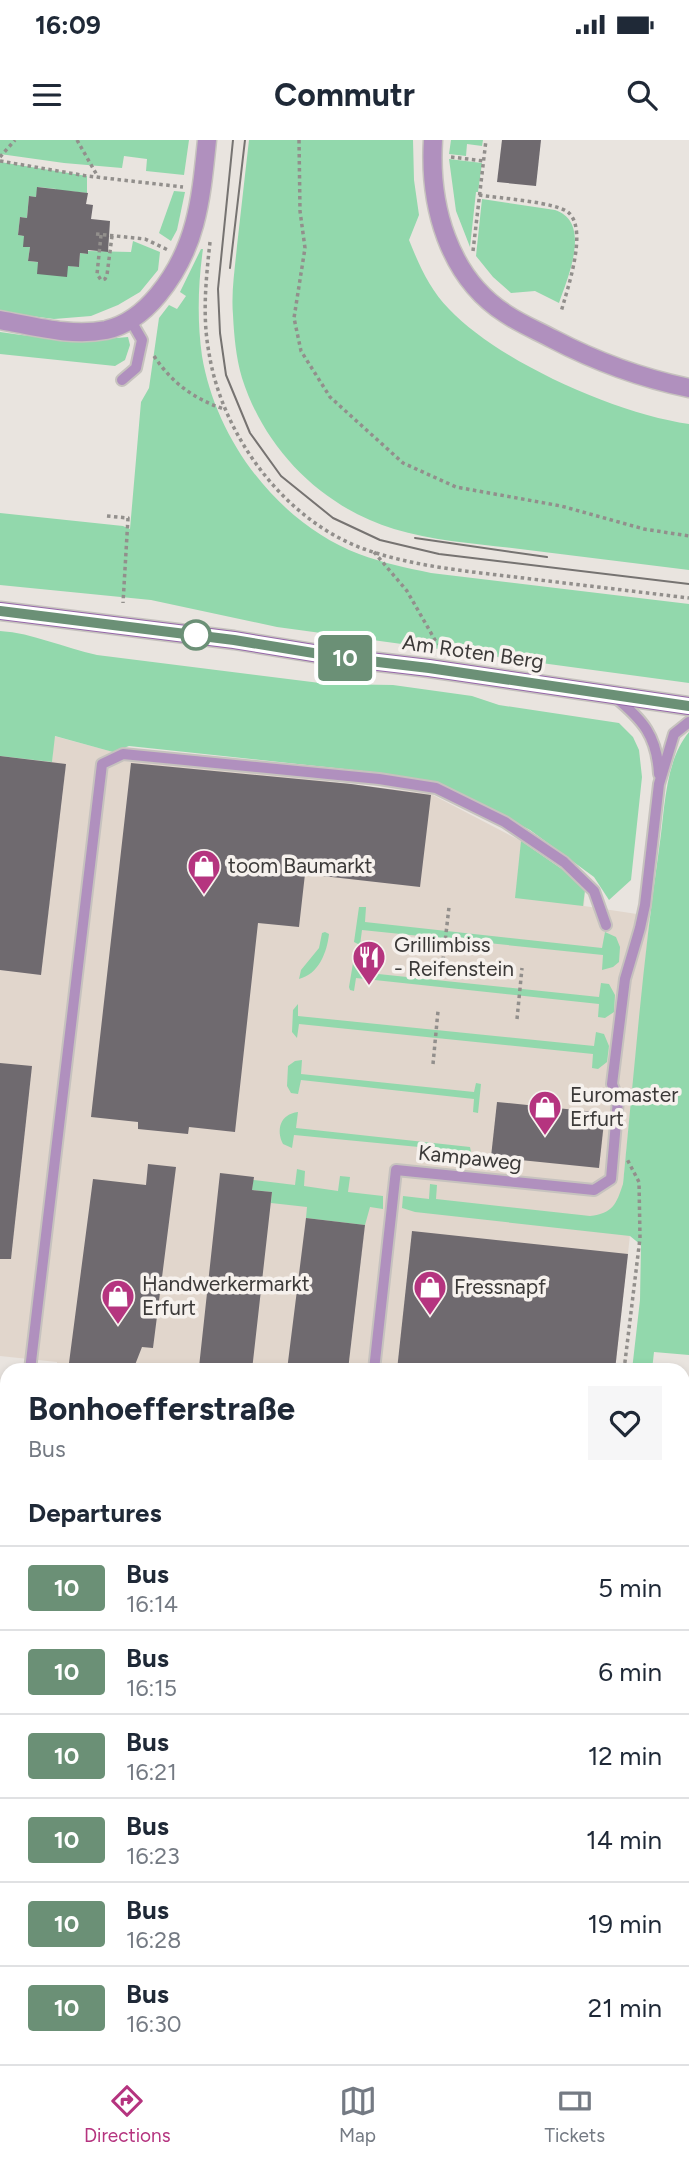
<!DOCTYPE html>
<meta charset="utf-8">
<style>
:root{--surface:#fff;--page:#f6f6f7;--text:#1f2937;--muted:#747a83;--line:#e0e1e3;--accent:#b5347f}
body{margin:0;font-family:Figtree,sans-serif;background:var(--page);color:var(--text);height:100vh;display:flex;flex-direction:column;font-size:26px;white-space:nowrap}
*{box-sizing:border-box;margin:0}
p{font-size:23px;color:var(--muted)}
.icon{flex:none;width:38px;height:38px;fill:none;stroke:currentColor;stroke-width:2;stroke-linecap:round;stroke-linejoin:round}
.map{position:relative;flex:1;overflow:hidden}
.panel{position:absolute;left:0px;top:1223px;width:690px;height:702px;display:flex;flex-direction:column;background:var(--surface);border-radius:21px 21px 0 0;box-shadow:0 4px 10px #0003}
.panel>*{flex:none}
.badge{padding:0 14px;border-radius:5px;font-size:24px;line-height:46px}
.map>.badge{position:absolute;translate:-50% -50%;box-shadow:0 0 0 4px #fff}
h2{padding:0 28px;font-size:26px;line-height:63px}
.round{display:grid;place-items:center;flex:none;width:74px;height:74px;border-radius:0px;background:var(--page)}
.head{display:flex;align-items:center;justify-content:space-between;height:119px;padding:0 28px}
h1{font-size:33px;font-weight:700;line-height:52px}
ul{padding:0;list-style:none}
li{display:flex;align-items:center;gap:21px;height:84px;padding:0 28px;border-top:2px solid var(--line)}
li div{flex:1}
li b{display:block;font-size:26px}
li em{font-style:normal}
li .badge{min-width:77px;font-weight:700;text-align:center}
.status{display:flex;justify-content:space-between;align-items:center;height:49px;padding:0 35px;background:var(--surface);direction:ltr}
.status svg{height:19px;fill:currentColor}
header{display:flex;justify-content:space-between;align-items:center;height:91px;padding:0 28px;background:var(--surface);font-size:32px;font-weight:700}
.tabs{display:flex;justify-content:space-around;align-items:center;height:98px;border-top:2px solid var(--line);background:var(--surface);font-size:19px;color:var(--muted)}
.tabs a{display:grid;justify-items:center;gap:4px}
.tabs .current{color:var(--accent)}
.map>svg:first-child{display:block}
</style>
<div class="status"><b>16:09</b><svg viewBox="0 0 49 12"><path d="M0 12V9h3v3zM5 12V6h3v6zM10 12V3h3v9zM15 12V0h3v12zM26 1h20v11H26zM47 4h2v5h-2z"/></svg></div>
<header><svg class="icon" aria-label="menu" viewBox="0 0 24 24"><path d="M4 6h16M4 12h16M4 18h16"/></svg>Commutr<svg class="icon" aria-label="search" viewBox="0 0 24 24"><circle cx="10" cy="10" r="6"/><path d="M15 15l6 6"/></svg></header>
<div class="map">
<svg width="689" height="1924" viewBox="0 0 689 1924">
<rect width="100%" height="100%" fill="#e9e4df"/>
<g fill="#e1d6cc">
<polygon points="54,596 132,617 431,654 521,701 569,734 585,750 584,766 650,776 623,1044 630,1095 615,1230 57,1230 57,1222 0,1216 0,616 52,622"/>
<polygon points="689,1391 689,1924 0,1924 0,1710 6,1703 7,1694 7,1918 682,1918 682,1397"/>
</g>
<g fill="#92d8ac">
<polygon points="0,0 189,0 184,35 146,31 147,19 124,16 122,28 64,23 0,14"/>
<path d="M249 0H413L414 40 419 75 409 100C419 125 430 150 449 169 499 222 617 274 689 284V430C633 423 576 416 520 409 478 404 434 401 394 389 322 367 265 310 242 238 236 218 234 195 233 175 231 152 235 128 237 106 241 70 245 35 249 0Z"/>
<polygon points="451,0 483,0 482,6 467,4 466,16 449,14"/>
<polygon points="449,19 482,23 478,52 476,52 470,107 456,71"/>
<polygon points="0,22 87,36 87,53 68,51 56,53 56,49 38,47 36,57 29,56 27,78 20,77 18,95 25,96 24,106 30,107 28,121 79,127 80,113 88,114 88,111 131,112 133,101 160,112 158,130 140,152 118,165 91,176 54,179 0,172"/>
<polygon points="174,51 185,52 177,90 171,101 159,93"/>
<path d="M482 59 555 70C592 82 568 137 559 163L535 151 511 153 493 137 476 116Z"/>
<path d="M201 109H203C198 144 197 181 202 216 216 300 278 383 359 414 383 423 407 428 431 433L689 464V543L277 487 151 460 0 445V373L123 386 130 389 141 262 149 248 159 178 169 165 177 169 186 156 180 152Z"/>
<path d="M0 192C43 199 84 201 128 197L130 205 125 220 115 226 0 214Z"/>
<path d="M0 491C33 493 64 508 97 515L328 544 393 545 472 556 499 565 619 583 633 597 639 610 642 637 631 740 609 760 594 737 530 690 440 644 382 633 129 606 113 612 55 596 52 622 0 616Z"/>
<path d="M689 592V1215L654 1212 652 1230H632L640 1160 641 1105 630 1096 415 1072 402 1068 403 1056 429 1059 430 1044 437 1045 436 1059 590 1076C613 1073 616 1065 623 1044 634 932 643 820 659 709 665 672 664 622 689 592Z"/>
<polygon points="521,701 569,734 585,750 583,766 515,758"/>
<polygon points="359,767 366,767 365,782 602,808 605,792 616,797 620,807 619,822 613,827 602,830 603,815 362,790 360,805 354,802"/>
<path d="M325 792 329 794C327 812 319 834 299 839L301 830 319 808 322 793Z"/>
<polygon points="354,817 360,818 359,832 599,857 601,843 609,844 615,855 614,872 605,878 598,877 599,864 356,838 354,851 350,850 349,847"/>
<polygon points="298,864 298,876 594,906 596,892 604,894 609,906 607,922 598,929 592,928 593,914 299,884 297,898 292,892 293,870"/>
<polygon points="302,920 301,934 474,952 476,943 481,944 478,973 473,972 474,959 301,940 298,954 291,953 287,946 288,926 295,921"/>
<path d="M298 972 296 988 470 1007 471 1012 294 995 292 1008 283 1004C276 990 280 974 298 972Z"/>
<polygon points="297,1029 305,1031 304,1046 338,1051 340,1036 350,1037 348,1052 383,1056 383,1069 370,1067 365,1085 306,1078 307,1067 271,1063 272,1052 252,1050 253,1040 295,1045"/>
<polygon points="0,1363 7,1370 7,1444 0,1507"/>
</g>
<g fill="#6f6a6f">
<polygon points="502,0 541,0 536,46 497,42"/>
<polygon points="37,47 88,53 86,64 93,65 91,79 110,81 108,112 88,110 88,114 80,113 79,127 68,126 67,137 37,134 38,122 28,121 30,107 23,107 24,96 18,95 20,77 27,78 29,56 36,57"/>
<polygon points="0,616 66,624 41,835 0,830"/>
<polygon points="131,623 351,644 431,655 420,747 305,734 299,787 258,783 235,992 189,987 188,994 138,989 138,982 91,977"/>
<polygon points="0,923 32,926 11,1119 0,1119"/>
<polygon points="497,962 605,973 599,1028 491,1017"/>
<polygon points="148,1024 176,1027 153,1208 142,1207 133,1230 69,1223 93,1039 146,1045"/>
<polygon points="220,1033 254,1037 252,1050 272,1052 252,1230 199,1227"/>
<polygon points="306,1078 365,1085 348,1230 287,1230"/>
<polygon points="412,1091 628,1114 615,1230 397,1230"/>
</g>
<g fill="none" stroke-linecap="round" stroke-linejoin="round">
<defs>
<g id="service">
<polyline points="122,240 136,228 142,200 131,181"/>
<path d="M615 557C643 580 657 596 659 634"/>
<polyline points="30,1230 102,624 123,614 379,639 436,648 505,682 564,722 594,751 606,785"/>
<polyline points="374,1230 396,1030 594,1050 611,1039 618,960 612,944 625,839 640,788 645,765 659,644 674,594 689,582"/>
<polyline points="682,1427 689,1431"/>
<polyline points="682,1774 689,1756"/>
<polyline points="0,1870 7,1873"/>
<polyline points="428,1918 428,1920 470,1924"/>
<polyline points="16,1924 19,1918"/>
</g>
<g id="minor">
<path d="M433 0C429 65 448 137 506 174 521 184 538 191 553 199 597 222 641 238 689 248"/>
<path d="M0 180C34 186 71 197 106 190 128 185 144 172 158 155 197 108 201 59 207 0"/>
<polyline points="682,1364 689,1365"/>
<polyline points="0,1610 7,1545"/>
</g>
<polyline id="secondary" points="0,471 234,500 344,518 429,528 689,566"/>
</defs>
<use href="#service" stroke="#c6c2be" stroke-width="14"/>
<use href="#minor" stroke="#c6c2be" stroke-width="21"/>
<use href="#secondary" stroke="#c6c2be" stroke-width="21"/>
<g stroke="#928f8c" stroke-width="3.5" stroke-dasharray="3.5 3.5" stroke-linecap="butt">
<polyline points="77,0 98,37"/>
<polyline points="299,0 300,71 305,108 294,178 301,211 330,257 403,323 456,347 561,366 644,389 689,396"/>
<polyline points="0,17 15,0"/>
<polyline points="451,17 484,21"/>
<polyline points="0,21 87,36 183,47"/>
<path d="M479 55C497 58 558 62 569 73 588 91 567 150 561 172"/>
<polyline points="96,94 145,99 168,110"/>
<polyline points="101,95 97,134 101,140 105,139 107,135 112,96"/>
<path d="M210 102C206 139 202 176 209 213 222 295 284 380 364 409 412 426 464 431 515 437 573 444 631 451 689 458"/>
<polyline points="473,111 486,0"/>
<path d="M154 216C172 243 194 259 224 269"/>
<polyline points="107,376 128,378 123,463"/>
<polyline points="374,412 407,451 435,500 448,512"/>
<polyline points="443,820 449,767"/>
<polyline points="517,879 522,828"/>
<polyline points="433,924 438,871"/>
<polyline points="624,1230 640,1098 639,1042 627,1019"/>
</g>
<use href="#service" stroke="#b090be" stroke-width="10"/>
<use href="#minor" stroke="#b090be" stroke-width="18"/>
<use href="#secondary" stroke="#9566a9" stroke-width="18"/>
<g stroke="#767371" stroke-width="2">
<polyline points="233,0 218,149 220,193 226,235 250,293 281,336 333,378 380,400 439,414 689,444"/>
<polyline points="230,128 245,0"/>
<polyline points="415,398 547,417"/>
</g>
</g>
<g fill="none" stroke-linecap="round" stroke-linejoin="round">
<defs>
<polyline id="line" points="0,471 234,500 344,518 429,528 689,566"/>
</defs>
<use href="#line" stroke="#fff" stroke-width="16"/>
<use href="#line" stroke="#6b9076" stroke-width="10"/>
</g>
<defs>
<symbol id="shop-pin" viewBox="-11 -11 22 30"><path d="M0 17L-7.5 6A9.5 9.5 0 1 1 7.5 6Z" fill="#b5347f" stroke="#f6f1ed"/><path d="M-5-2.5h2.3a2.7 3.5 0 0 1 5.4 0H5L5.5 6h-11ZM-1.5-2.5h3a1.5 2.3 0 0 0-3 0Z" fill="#fff"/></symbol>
<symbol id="restaurant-pin" viewBox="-11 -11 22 30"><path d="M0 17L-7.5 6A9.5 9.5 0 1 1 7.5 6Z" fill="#b5347f" stroke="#f6f1ed"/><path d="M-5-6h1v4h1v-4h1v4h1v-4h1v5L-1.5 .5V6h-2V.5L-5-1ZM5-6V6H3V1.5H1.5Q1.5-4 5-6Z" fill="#fff"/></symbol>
</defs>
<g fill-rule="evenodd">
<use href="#shop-pin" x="185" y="707" width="38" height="52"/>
<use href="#restaurant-pin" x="350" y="798" width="38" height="52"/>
<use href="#shop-pin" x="526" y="948" width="38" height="52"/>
<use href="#shop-pin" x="411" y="1128" width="38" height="52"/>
<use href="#shop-pin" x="99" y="1137" width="38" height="52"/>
</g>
<circle fill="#fff" stroke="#6b9076" stroke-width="3.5" cx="196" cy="495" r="14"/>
<g text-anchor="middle" stroke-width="7" stroke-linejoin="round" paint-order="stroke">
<g font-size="21" fill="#3b3938" stroke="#f6f1ed">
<text transform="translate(473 512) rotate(8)" y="7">Am Roten Berg</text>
<text transform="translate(470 1018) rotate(6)" y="7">Kampaweg</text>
</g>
<g font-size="21" fill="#3b3938" stroke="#f6f1ed" text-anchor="start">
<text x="228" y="733">toom Baumarkt</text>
<text x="394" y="812">Grillimbiss<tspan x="394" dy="24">- Reifenstein</tspan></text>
<text x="570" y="962">Euromaster<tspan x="570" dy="24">Erfurt</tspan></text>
<text x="142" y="1151">Handwerkermarkt<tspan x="142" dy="24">Erfurt</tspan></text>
<text x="454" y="1154">Fressnapf</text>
</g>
</g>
</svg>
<b class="badge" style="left:345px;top:518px;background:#6b9076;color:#fff">10</b>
<section class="panel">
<div class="head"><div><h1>Bonhoefferstraße</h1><p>Bus</p></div><a class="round"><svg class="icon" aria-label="heart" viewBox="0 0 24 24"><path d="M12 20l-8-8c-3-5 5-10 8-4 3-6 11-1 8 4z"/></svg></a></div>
<h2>Departures</h2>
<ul>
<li><span class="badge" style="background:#6b9076;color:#fff">10</span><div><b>Bus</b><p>16:14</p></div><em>5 min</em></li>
<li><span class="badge" style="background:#6b9076;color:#fff">10</span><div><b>Bus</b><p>16:15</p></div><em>6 min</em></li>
<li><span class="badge" style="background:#6b9076;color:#fff">10</span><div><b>Bus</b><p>16:21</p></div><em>12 min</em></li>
<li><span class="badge" style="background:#6b9076;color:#fff">10</span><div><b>Bus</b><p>16:23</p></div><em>14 min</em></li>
<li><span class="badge" style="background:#6b9076;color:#fff">10</span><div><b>Bus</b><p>16:28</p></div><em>19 min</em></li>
<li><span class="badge" style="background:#6b9076;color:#fff">10</span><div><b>Bus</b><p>16:30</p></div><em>21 min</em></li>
</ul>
</section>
</div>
<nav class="tabs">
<a class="current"><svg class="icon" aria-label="directions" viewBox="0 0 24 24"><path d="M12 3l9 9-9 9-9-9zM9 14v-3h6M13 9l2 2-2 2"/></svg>Directions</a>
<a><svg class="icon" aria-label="map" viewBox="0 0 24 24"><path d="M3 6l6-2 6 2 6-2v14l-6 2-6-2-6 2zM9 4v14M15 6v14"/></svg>Map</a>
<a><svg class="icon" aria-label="tickets" viewBox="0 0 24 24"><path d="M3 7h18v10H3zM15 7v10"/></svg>Tickets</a>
</nav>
